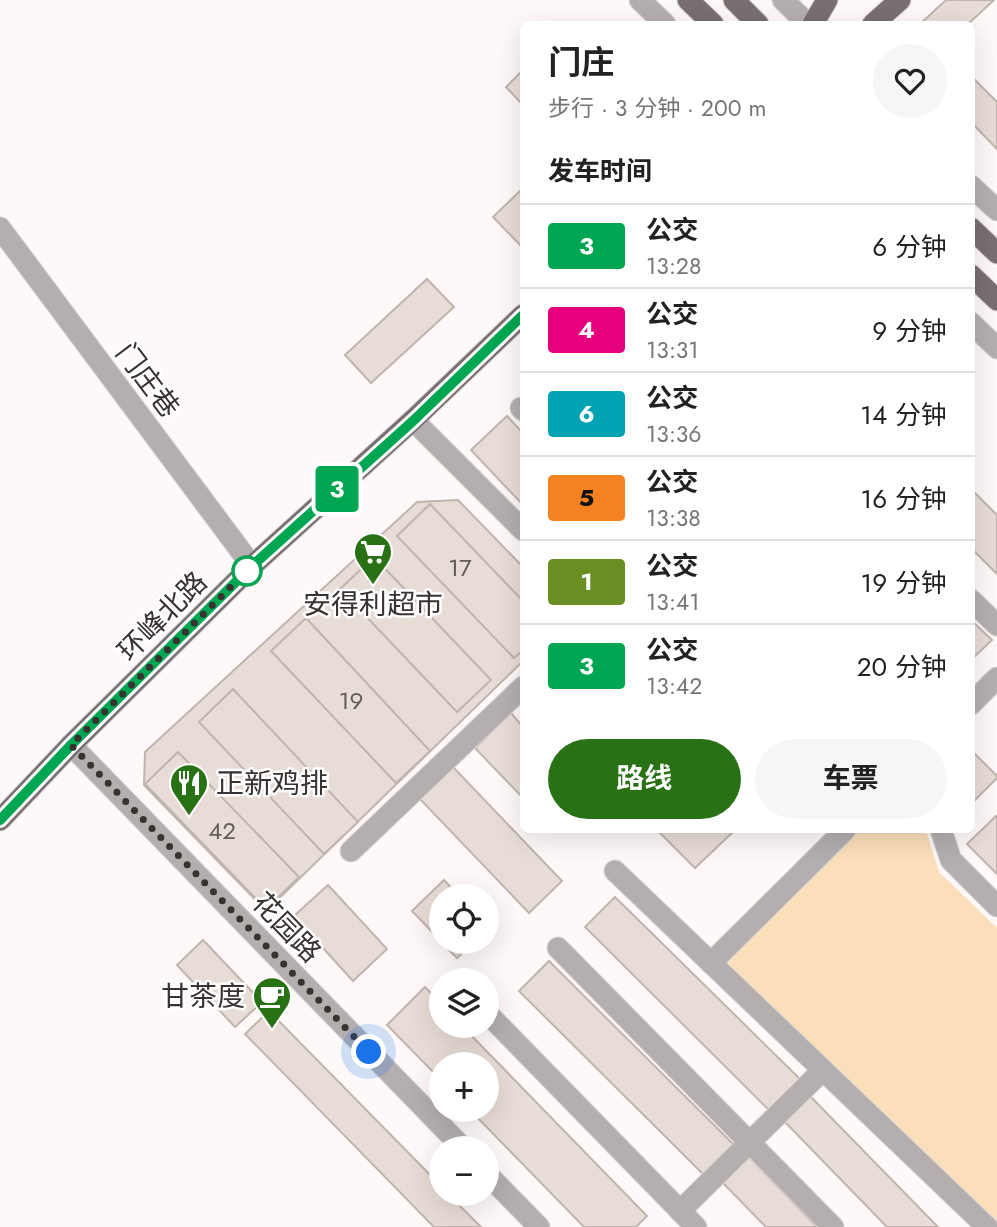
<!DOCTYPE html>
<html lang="zh">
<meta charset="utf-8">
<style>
:root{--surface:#fff;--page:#f6f6f6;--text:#222;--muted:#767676;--line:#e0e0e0;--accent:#287114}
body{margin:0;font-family:Jost,"Noto Sans SC",sans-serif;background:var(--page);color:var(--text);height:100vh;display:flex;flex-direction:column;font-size:26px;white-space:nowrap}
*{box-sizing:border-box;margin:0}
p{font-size:23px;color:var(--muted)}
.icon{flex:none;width:38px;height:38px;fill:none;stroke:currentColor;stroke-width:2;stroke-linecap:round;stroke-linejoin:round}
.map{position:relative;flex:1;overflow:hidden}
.side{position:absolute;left:520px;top:21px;width:455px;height:812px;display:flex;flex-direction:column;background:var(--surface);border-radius:10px;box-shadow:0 7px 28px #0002}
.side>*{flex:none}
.badge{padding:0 14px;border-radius:5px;font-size:24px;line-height:46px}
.tools{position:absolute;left:429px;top:884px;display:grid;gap:14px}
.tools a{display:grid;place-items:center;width:70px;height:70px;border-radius:50%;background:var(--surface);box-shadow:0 7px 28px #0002;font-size:35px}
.you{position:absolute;width:35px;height:35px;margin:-18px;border:5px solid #fff;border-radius:50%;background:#1a73e8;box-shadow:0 0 0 10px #1a73e833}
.map>.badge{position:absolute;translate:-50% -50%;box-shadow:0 0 0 4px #fff}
h2{padding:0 28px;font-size:26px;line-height:63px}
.round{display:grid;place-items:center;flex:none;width:74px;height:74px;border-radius:37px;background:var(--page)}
.overview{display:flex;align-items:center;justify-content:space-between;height:119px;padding:0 28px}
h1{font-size:33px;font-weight:700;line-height:52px}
.primary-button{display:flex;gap:14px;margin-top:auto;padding:14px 28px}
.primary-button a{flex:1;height:80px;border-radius:42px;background:var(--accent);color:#fff;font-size:28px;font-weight:700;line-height:80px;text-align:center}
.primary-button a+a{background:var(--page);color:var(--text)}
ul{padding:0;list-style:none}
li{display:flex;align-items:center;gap:21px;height:84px;padding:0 28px;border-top:2px solid var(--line)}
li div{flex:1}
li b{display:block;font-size:26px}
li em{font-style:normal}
li .badge{min-width:77px;font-weight:700;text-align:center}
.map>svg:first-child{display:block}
</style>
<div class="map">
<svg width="997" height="1227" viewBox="0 0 997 1227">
<rect width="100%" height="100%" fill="#fef9f8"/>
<polygon fill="#fbdeba" points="857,830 926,830 939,872 997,928 997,1224 724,967"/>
<g fill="#e8ddd6" stroke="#bfb4ae" stroke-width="2">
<polygon points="946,0 994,0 968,24 920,24"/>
<polygon points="523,70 523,105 506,87"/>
<polygon points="971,76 997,102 997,149 971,122"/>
<polygon points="523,188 523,248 493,217"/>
<polygon points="427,279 454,307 371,383 345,355"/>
<polygon points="507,416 523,433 523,505 471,450"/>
<polygon points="971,489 997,515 997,574 971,548"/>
<polygon points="458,500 523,567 523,661 266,911 144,785 145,752 417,502"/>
<polygon points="430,504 523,601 523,650 514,658 397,536"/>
<polygon points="374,557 491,680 457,712 340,589"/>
<polygon points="306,618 430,751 396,783 271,651"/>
<polygon points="971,620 992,640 971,660"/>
<polygon points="233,689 358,822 324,854 199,722"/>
<polygon points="511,713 523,727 523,798 475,748"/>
<polygon points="971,750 997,776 997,778 971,804"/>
<polygon points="178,752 299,877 266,909 145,784"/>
<polygon points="452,766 562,881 529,913 419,798"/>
<polygon points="996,816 997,817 997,874 967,844"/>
<polygon points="657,830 735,830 695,868"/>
<polygon points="444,880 459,896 441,896 441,941 412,911"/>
<polygon points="328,885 387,949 353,981 294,916"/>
<polygon points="615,897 803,1082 772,1113 585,927"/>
<polygon points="203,940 262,1002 235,1027 177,965"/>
<polygon points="441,942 474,942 457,958"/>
<polygon points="549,961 736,1147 706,1177 519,991"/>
<polygon points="425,987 441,1004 441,1026 462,1026 647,1216 636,1227 584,1227 470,1110 486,1110 486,1064 441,1064 441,1080 387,1025"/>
<polygon points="269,1011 441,1186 441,1194 448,1194 481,1227 434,1227 245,1034"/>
<polygon points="808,1094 938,1227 887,1227 782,1119"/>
<polygon points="749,1157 817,1227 766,1227 723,1183"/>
</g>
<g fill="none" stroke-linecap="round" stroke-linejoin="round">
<defs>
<g id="minor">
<polyline points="640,0 665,24"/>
<polyline points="783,0 808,24"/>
<polyline points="971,186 997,210"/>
<polyline points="0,228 252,566"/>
<polyline points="971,323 997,348"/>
<polyline points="521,408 523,410"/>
<polyline points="413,420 523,530"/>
<polyline points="971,600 997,625"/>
<polyline points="971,704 997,678"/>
<polyline points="71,745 463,1148"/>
<polyline points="941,830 951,860 997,906"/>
<polyline points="351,851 523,687"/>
<polyline points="615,871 987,1227"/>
<polyline points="558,948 833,1227"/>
<polyline points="711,963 845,830"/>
<polyline points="486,1012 696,1227"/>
<polyline points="486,1173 539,1227"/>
<polyline points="680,1211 823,1070"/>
</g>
<g id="major">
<polyline points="688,0 713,24"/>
<polyline points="734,0 758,24"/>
<polyline points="813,24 827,0"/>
<polyline points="873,24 900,0"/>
<polyline points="971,228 997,253"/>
<polyline points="971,275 997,300"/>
<polyline points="0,820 71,745 252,566 413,420 523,315"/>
</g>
</defs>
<use href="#minor" stroke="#dad5d4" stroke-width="23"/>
<use href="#major" stroke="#dad5d4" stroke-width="23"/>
<use href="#minor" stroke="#b4aeaf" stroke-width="21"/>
<use href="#major" stroke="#796f70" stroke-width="21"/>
</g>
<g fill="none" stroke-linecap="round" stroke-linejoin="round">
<defs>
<polyline id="line" points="0,820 71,745 252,566 413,421 523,315"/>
</defs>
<use href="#line" stroke="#fff" stroke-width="16"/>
<use href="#line" stroke="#00a651" stroke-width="10"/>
<polyline stroke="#383231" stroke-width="7" stroke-dasharray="0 12.6" points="247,571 252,566 71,745 369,1052"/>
</g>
<defs>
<symbol id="supermarket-pin" viewBox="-11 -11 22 30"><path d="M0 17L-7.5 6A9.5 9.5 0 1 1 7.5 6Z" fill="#287114" stroke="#fff"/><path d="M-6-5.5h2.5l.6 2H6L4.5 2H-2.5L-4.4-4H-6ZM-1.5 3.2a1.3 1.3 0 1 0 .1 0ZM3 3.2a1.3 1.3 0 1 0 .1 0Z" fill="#fff"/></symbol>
<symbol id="restaurant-pin" viewBox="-11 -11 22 30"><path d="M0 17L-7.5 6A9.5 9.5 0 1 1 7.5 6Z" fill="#287114" stroke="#fff"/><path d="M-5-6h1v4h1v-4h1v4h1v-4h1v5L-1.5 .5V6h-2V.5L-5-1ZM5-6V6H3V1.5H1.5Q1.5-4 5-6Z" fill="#fff"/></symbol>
<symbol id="cafe-pin" viewBox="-11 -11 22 30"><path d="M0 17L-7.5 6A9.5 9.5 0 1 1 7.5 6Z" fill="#287114" stroke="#fff"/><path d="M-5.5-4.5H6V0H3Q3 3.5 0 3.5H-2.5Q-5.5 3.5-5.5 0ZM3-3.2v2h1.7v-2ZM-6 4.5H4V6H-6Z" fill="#fff"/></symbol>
</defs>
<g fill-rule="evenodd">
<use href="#supermarket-pin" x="351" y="530" width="44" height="60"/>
<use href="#restaurant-pin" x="167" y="761" width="44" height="60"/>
<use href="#cafe-pin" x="250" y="974" width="44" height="60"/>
</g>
<circle fill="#fff" stroke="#00a651" stroke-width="3.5" cx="247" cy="571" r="14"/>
<g text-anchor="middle" stroke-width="5" stroke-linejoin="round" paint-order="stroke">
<g font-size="24" fill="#645d5a">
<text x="460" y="576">17</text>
<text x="351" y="709">19</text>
<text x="222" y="839">42</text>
</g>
<g font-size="28" fill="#383231" stroke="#fff">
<text transform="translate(148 380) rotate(53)" y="10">门庄巷</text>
<text transform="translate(162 616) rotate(-45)" y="10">环峰北路</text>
<text transform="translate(287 927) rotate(46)" y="10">花园路</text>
</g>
<g font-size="28" fill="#383231" stroke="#fff">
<text x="373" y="614">安得利超市</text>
<text x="216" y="793" text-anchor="start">正新鸡排</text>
<text x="245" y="1006" text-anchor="end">甘茶度</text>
</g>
</g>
</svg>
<div class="tools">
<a><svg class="icon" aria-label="locate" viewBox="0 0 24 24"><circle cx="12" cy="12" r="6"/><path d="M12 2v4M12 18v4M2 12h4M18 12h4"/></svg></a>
<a><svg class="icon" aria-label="layers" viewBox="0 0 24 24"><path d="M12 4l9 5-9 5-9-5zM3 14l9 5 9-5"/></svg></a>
<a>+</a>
<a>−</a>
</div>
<div class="you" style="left:369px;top:1052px"></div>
<b class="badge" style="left:337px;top:489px;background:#00a651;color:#fff">3</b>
<section class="side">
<div class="overview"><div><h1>门庄</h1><p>步行 · 3 分钟 · 200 m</p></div><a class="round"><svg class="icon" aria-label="heart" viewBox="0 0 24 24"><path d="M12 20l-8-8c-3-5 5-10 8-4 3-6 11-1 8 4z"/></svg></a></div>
<h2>发车时间</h2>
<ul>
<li><span class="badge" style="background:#00a651;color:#fff">3</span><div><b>公交</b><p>13:28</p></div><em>6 分钟</em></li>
<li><span class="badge" style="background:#e6007e;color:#fff">4</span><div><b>公交</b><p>13:31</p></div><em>9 分钟</em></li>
<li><span class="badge" style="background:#00a3b4;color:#fff">6</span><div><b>公交</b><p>13:36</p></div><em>14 分钟</em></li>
<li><span class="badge" style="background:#f58220;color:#111">5</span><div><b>公交</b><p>13:38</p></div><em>16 分钟</em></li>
<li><span class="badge" style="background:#6b8e23;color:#fff">1</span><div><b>公交</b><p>13:41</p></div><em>19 分钟</em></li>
<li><span class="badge" style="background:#00a651;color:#fff">3</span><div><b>公交</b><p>13:42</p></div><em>20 分钟</em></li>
</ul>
<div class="primary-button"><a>路线</a><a>车票</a></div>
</section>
</div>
